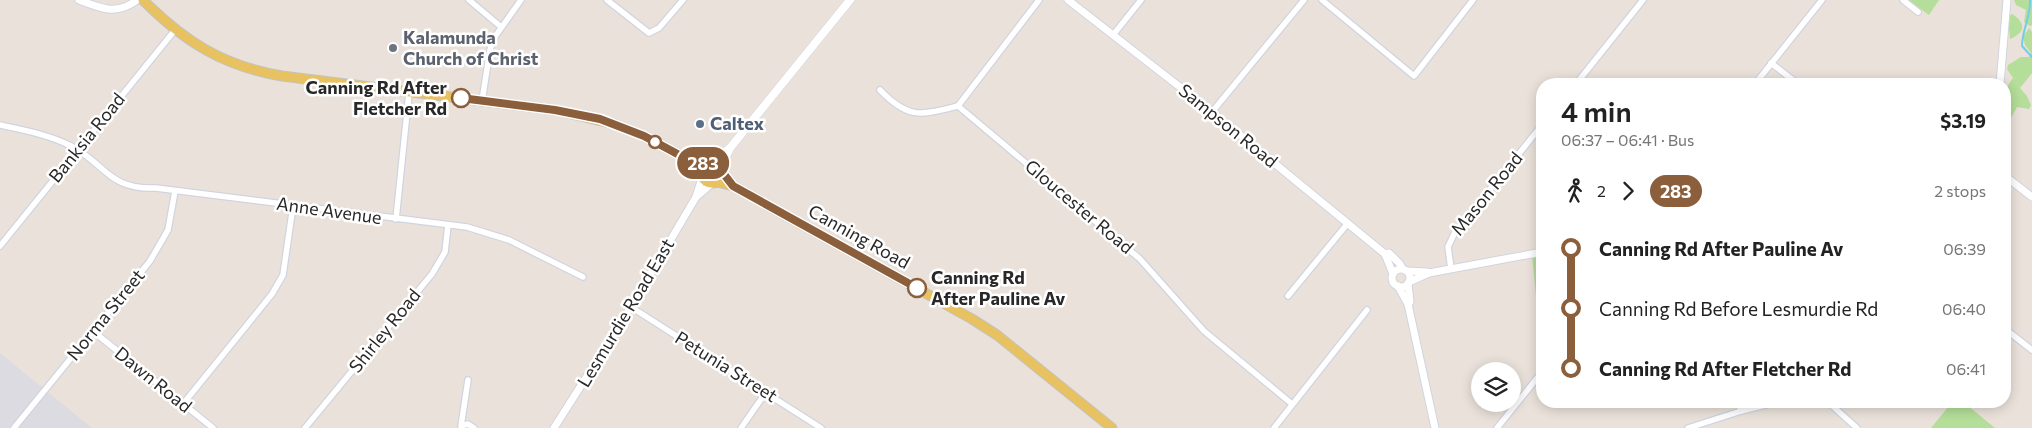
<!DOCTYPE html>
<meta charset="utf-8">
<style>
:root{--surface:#fff;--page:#f2f2f2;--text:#222;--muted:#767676}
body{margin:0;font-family:Commissioner,sans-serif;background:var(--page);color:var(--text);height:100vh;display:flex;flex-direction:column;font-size:19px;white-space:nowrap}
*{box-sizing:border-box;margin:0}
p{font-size:16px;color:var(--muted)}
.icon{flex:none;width:28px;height:28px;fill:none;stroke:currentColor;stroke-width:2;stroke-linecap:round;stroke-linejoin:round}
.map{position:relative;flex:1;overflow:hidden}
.side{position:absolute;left:1536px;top:78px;width:475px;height:330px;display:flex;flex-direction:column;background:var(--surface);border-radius:20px;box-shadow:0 2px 12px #0003}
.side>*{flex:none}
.badge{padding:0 10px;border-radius:16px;font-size:18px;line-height:32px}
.controls{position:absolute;left:1471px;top:362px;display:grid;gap:10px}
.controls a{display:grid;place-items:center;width:50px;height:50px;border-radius:50%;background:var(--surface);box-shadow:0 2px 12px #0003;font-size:25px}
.map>.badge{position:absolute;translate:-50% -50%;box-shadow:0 0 0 2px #fff}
.legs{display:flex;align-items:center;gap:8px;height:55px;padding:0 25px;font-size:16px}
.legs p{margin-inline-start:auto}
.head{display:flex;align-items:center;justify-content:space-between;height:85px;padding:0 25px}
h1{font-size:28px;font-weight:600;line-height:38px}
ul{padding:0 25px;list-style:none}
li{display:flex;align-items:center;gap:18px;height:60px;font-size:19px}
li i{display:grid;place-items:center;width:8px;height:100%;margin:0 6px;background:currentColor}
li i::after{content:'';width:12px;height:12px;margin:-6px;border:4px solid;border-radius:50%;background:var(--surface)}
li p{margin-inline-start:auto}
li:first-child i{background:linear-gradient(#0000 50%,currentColor 0)}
li:last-child i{background:linear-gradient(currentColor 50%,#0000 0)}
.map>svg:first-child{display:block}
</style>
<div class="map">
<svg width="2032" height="428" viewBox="0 0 2032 428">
<rect width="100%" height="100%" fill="#eae2da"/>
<polygon fill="#dddbe2" points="0,353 92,428 0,428"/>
<g fill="#b4de99">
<polygon points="1910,0 1939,0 1929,15 1909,1"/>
<polygon points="2014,0 2032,0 2032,25 2030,26 2024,22 2026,10 2016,5"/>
<path d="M2012 14C2026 23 2026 32 2010 39L2008 17Z"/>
<path d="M2029 28 2032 32V73L2020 88 2027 96 2031 105 2029 109 2017 107 2010 120 2007 119C2003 106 2003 89 2013 78L2007 69 2008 65 2021 57H2029L2031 53 2025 45 2023 37Z"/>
<polygon points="1542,253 1542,300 1536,295 1532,255"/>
<polygon points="1953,401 1962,401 1995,428 1931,428"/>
</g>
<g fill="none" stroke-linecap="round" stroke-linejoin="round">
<path stroke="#72cde7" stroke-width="2" d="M2030 0C2031 16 2022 30 2022 46L2032 57"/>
<defs>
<g id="minor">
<polyline points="469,0 500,26"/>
<polyline points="607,0 649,33 659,28 683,0"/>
<polyline points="1039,0 958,106 1140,259 1204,331 1292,404"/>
<polyline points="1322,0 1414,76 1473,0"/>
<polyline points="1903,0 1918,12"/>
<polyline points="1113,35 1141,0"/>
<polyline points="1771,63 1798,84"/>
<polyline points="1576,84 1643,0"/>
<polyline points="1755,84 1822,0"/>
<path d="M880 90C909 120 921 115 958 106"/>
<polyline points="482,101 490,50 494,38 521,0"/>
<polyline points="1212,112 1304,0"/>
<path d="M0 125C24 130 50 135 71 146 106 164 108 190 156 188L467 227 509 240 583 277"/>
<polyline points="396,219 409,93"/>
<polyline points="0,246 175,30"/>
<polyline points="1451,269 1448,247 1454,234 1542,125"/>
<polyline points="1288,296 1348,223"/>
<polyline points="631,307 821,428"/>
<polyline points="94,332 213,428"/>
<polyline points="2005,336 2009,332 2032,350"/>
<polyline points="468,380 461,426 468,424 474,428"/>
<polyline points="1738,401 1741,411"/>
<polyline points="1827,401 1857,428"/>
<polyline points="1951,403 1953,401"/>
<polyline points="183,404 272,294 283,275 293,206"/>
<polyline points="14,428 150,261 168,230 175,191"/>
<polyline points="305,428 432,274 445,252 448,225"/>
<polyline points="741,428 766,392"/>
<polyline points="1274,428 1367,310"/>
<polyline points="1497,428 1542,372"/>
<polyline points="1688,428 1741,411 1782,401"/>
</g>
<g id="tertiary">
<path d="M79 0C101 8 116 16 137 0"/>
<polyline points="1068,0 1212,112 1385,254 1389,253 1400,264 1402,268"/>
<polyline points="2000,84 2007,0"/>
<polyline points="2005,176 2032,197"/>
<polyline points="696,197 702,178"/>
<polyline points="1385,254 1393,274"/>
<circle cx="1401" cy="278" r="9"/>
<polyline points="1407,271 1427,272 1429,273"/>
<polyline points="1409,282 1429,273 1542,252"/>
<polyline points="1408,284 1410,302 1408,304 1435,428"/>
<polyline points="1398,286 1408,304"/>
<polyline points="554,428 631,307 696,197 711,184"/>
</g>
<g id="secondary">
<polyline points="713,161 729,149"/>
<polyline points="721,167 730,148 850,0"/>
</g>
<g id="primary">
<path d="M143 0C185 42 223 66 282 76L555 110 614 124 644 136 683 157 705 163"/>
<circle cx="712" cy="172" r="11"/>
<polyline points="717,182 733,186 972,319 997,335 1112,428"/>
</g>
</defs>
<use href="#minor" stroke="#d0d4e0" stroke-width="8"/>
<use href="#tertiary" stroke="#d0d4e0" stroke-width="9"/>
<use href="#secondary" stroke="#d0d4e0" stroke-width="9"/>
<use href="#primary" stroke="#c3c3c3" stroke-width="11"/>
<use href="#minor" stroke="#fff" stroke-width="5.5"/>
<use href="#tertiary" stroke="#fff" stroke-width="7"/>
<use href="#secondary" stroke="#fff" stroke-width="8"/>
<use href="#primary" stroke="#e8c261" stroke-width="9"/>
</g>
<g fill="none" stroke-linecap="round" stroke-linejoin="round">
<defs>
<polyline id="line-1" points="461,98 555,110 600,119 644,136 683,157 705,164 713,161 718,163 721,167 723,173 733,186 917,288"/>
</defs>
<use href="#line-1" stroke="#fff" stroke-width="11"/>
<use href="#line-1" stroke="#8b5e3c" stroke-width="8"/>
</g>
<circle fill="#6b7280" stroke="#fff" stroke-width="2" cx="393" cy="48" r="5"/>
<g fill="#fff" stroke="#8b5e3c" stroke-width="2.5">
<circle cx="461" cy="98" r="9"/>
<circle cx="655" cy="142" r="6"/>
<circle cx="917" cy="288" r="9"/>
</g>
<circle fill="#5c6f8a" stroke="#fff" stroke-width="2" cx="700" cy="124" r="5"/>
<g text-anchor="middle" stroke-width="5" stroke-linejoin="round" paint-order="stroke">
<g font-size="18" font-weight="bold" fill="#5b616d" stroke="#fff" text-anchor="start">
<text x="403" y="44">Kalamunda<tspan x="403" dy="21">Church of Christ</tspan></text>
</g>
<g font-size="18" font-weight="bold" fill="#282828" stroke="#fff" text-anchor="end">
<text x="447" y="94">Canning Rd After<tspan x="447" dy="21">Fletcher Rd</tspan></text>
<text x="931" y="284" text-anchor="start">Canning Rd<tspan x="931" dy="21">After Pauline Av</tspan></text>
</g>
<g font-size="18" font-weight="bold" fill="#4e5e75" stroke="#fff" text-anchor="start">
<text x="710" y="130">Caltex</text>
</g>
<g font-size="18" fill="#282828" stroke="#fff">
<text transform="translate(1228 126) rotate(39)" y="6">Sampson Road</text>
<text transform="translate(87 138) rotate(-51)" y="6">Banksia Road</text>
<text transform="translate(1487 194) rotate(-51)" y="6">Mason Road</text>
<text transform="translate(1079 207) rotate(40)" y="6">Gloucester Road</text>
<text transform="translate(329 211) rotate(8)" y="6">Anne Avenue</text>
<text transform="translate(859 237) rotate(29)" y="6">Canning Road</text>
<text transform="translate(626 313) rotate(-59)" y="6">Lesmurdie Road East</text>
<text transform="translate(106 315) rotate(-51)" y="6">Norma Street</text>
<text transform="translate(385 331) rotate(-51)" y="6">Shirley Road</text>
<text transform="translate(726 367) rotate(32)" y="6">Petunia Street</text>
<text transform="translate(153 380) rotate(39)" y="6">Dawn Road</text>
</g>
</g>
</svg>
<div class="controls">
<a><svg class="icon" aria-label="layers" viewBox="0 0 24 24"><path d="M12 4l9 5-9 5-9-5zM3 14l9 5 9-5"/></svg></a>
</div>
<b class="badge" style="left:703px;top:163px;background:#8b5e3c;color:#fff">283</b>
<section class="side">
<div class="head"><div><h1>4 min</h1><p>06:37 – 06:41 · Bus</p></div><b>$3.19</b></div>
<div class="legs"><svg class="icon" aria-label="walk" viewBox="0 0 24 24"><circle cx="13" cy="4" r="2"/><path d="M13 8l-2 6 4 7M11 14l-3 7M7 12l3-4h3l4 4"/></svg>2<svg class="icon" aria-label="forward" viewBox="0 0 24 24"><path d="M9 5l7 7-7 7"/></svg><b class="badge" style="background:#8b5e3c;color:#fff">283</b><p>2 stops</p></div>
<ul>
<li><i style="color:#8b5e3c"></i><b>Canning Rd After Pauline Av</b><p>06:39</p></li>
<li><i style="color:#8b5e3c"></i><span>Canning Rd Before Lesmurdie Rd</span><p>06:40</p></li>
<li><i style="color:#8b5e3c"></i><b>Canning Rd After Fletcher Rd</b><p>06:41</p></li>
</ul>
</section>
</div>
